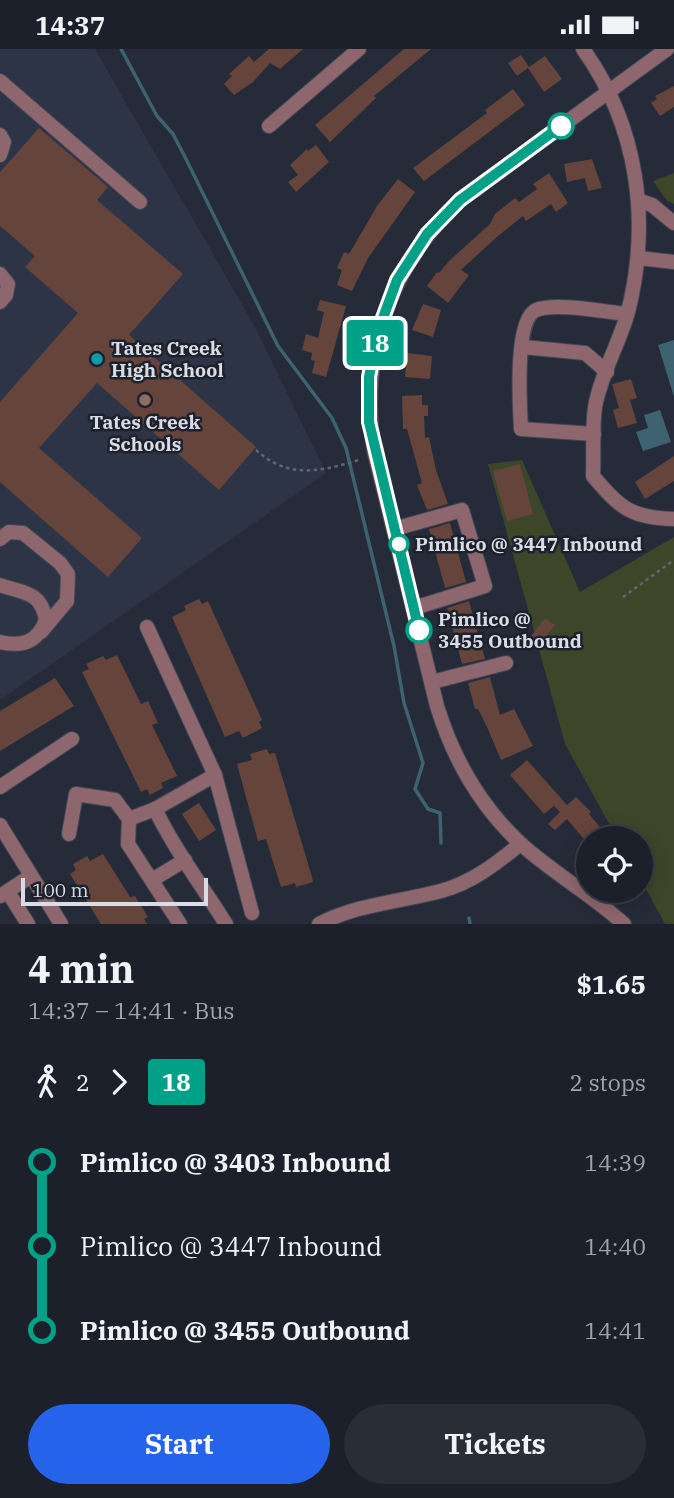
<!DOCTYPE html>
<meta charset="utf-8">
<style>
:root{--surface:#1c202a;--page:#292d36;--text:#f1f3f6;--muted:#a0a3a8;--line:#3a3e47;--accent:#2563eb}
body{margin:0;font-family:"IBM Plex Serif",serif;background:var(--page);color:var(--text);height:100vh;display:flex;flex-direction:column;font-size:26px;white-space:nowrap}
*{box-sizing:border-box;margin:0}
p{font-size:23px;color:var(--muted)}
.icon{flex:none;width:38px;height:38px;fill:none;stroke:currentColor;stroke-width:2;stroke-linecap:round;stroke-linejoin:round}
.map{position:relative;height:875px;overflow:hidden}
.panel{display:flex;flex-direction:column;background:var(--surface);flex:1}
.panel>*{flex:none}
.badge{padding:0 14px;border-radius:5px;font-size:24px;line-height:46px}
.controls{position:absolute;left:576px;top:777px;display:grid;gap:14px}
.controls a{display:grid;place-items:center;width:77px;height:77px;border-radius:50%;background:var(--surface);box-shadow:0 4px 18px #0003,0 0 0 2px var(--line);font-size:35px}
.scale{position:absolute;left:21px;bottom:18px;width:187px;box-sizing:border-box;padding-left:7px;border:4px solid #d8dce4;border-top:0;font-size:19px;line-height:24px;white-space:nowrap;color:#d8dce4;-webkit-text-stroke:5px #1c212d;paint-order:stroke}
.map>.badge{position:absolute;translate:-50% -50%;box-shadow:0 0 0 4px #fff}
.legs{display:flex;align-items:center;gap:10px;height:77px;padding:0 28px;font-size:23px}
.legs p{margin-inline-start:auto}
.overview{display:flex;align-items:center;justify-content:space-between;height:119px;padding:0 28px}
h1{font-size:38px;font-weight:800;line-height:52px}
.action{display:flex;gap:14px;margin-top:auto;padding:14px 28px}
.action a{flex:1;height:80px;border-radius:42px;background:var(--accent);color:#fff;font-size:28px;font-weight:800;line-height:80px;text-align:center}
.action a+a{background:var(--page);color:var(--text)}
ul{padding:0 28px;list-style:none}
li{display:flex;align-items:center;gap:24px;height:84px;font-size:26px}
li i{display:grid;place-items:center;width:10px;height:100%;margin:0 9px;background:currentColor}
li i::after{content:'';width:18px;height:18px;margin:-9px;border:5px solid;border-radius:50%;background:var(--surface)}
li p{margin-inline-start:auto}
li:first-child i{background:linear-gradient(#0000 50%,currentColor 0)}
li:last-child i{background:linear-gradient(currentColor 50%,#0000 0)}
.status{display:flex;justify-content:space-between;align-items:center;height:49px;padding:0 35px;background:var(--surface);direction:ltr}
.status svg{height:19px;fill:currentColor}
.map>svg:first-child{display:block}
</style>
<div class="status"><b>14:37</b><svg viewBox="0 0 49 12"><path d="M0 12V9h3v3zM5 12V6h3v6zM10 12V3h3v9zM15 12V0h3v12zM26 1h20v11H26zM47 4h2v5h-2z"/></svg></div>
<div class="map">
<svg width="674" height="875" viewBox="0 0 674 875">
<rect width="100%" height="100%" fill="#252b38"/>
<polygon fill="#2c3446" points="0,0 95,0 255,278 326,424 0,651"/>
<g fill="#3d4629">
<polygon points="674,124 674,155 667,152 653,132"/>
<polygon points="522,411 580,543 674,488 674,875 665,875 641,831 640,789 617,789 565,695 488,415"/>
</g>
<g fill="#3e6271">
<polygon points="674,291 674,348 658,296"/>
<polygon points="660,361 671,393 643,402 636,383 648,379 644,366"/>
</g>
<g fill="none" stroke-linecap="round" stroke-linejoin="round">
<g stroke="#3e6271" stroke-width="3.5">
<polyline points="121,0 157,67 173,85 186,110 278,297 332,369 346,399 394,597 404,654 423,714 415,740 428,760 440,764 441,794"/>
<polyline points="469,869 470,875"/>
</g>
</g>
<g fill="#65443c">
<polygon points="269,0 303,0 280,20 270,14 253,33 234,46 224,35 232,27 229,25 249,7 254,13"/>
<polygon points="404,0 431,0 374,47 376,49 330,93 315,76"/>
<polygon points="521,6 529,18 545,7 562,30 544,43 528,19 517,27 508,14"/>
<polygon points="674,37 674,58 660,67 651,54 657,50 655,47"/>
<polygon points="513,40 525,56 424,132 413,119 487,64 485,61"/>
<polygon points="39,79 108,138 97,151 183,225 129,286 256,398 219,441 97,334 39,399 142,489 108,528 0,433 0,353 78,264 25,218 35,207 0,177 0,123"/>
<polygon points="316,96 329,113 296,143 288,133 298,126 290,116 307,100 308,102"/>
<polygon points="592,110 602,139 588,142 585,129 567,133 564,115"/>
<polygon points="549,124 568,154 556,163 551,155 526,172 523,167 498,187 461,221 469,226 448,254 427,237 437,223 439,224 449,212 490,175 495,165 515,149 519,153 537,140 533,135"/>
<polygon points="398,130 415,143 368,209 352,242 337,236 342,221 337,219 344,203 349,205 377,157"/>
<polygon points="320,251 346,257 326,328 312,324 315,312 311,311 312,304 302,301 306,285 318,289 324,263 317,261"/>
<polygon points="423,255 441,261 433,288 412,281"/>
<polygon points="407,304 432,307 430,330 405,328"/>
<polygon points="631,330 637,349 630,351 637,374 618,379 613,361 619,359 612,335"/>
<polygon points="422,346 422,356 428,356 428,367 424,367 425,389 429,388 436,421 448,455 427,461 417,436 422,434 407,380 403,380 402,347"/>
<polygon points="674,407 674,432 645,450 635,433"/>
<polygon points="520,415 533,465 507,472 493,422"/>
<polygon points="450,474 466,533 445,539 429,480"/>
<polygon points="199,550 202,555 208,552 262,671 259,673 262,679 243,689 239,682 225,688 172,568 186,561 184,557"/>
<polygon points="469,552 485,610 462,615 447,559"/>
<polygon points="545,569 555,576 540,594 531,587"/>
<polygon points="117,606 141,655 148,652 158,674 152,676 177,727 161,734 163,739 150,746 147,740 141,743 82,623 89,620 86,615 103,607 106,611"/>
<polygon points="490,628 500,666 514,660 533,697 501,711 487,678 478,660 475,660 468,634"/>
<polygon points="55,629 74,657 0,702 0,662"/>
<polygon points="267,700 269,705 275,704 312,828 313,833 296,838 295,834 281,838 266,790 258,792 237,715 252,711 250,705"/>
<polygon points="527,711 567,756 576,748 591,763 589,765 609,789 583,789 567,770 555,781 548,775 560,763 554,757 544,765 510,726"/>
<polygon points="199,754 216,781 199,792 182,765"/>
<polygon points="103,805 130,848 135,847 148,868 144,870 147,875 101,875 70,825 76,821 73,815 87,807 90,812"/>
</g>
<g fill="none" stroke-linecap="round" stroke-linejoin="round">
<defs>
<g id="minor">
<path d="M583 0C638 77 651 172 628 263 619 295 601 325 595 358 592 380 594 405 593 427 620 459 631 469 674 470"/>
<polyline points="0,32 140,153"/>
<polyline points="269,77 359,0"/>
<polyline points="0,86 4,93 0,106"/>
<polyline points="640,152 652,156 674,174"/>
<polyline points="639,209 674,213"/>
<polyline points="0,225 8,235 6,246 0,253"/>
<polyline points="523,298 585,304 607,323"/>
<path d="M594 385 521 380C520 359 514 271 536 261 555 253 605 263 627 265"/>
<polyline points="394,480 462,461 485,537 414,559"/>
<polyline points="0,490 9,483 23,484 60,514 68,525 67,552 41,583"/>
<path d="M0 536C23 544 41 542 46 571 37 594 22 598 0 593"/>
<polyline points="147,578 215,726 252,864"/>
<polyline points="432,633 506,614"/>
<polyline points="0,738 72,690"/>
<path d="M155 760C175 801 202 837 226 875"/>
<polyline points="129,770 128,795 180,875"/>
<polyline points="0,776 61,875"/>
<polyline points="69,785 76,745 115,751 129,770 155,760 215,726"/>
<polyline points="152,831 185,811"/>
<polyline points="8,843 28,875"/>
<polyline points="0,847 31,827"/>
<path d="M319 875C358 855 399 853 441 842 471 834 496 815 520 795"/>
<path d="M624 875C591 845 553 824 521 795 481 758 453 709 437 657L374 401C359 305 389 218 460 151L667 0"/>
</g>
</defs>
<use href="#minor" stroke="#424754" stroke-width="16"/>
<g stroke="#616772" stroke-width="2.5" stroke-dasharray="3.5 3.5" stroke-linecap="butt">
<path d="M256 401C289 431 322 422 359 411"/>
<polyline points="623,548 674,511"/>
</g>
<use href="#minor" stroke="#8d676d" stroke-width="14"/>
</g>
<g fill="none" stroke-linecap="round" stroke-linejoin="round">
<defs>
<polyline id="line-1" points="419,581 369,373 369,328 377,285 397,231 427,185 460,151 561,77"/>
</defs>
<use href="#line-1" stroke="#fff" stroke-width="16"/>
<use href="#line-1" stroke="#00a186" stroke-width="10"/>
</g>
<g fill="#fff" stroke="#00a186" stroke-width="3.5">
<circle cx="561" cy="77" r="12"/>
<circle cx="399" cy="495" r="9"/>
<circle cx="419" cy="581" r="12"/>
</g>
<circle fill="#0f9aa8" stroke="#1c212d" stroke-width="2.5" cx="97" cy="310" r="7"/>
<circle fill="#8d6e63" stroke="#1c212d" stroke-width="2.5" cx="145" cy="351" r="7"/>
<g text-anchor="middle" stroke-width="5" stroke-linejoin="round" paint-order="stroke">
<g font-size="19" font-weight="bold" fill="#d8dce4" stroke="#1c212d" text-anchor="start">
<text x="111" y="306">Tates Creek<tspan x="111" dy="22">High School</tspan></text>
<text x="145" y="380" text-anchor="middle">Tates Creek<tspan x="145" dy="22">Schools</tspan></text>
</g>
<g font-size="19" font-weight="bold" fill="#d8dce4" stroke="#1c212d" text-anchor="start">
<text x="415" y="502">Pimlico @ 3447 Inbound</text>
<text x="438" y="577">Pimlico @<tspan x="438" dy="22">3455 Outbound</tspan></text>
</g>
</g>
</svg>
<div class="controls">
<a><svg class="icon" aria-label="locate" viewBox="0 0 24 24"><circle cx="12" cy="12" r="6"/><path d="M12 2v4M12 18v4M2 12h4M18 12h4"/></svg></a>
</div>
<div class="scale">100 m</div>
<b class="badge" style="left:375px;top:294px;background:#00a186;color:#fff">18</b>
</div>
<section class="panel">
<div class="overview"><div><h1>4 min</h1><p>14:37 – 14:41 · Bus</p></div><b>$1.65</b></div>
<div class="legs"><svg class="icon" aria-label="walk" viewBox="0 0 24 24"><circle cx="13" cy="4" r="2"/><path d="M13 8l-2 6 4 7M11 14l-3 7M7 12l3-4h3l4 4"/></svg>2<svg class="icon" aria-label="forward" viewBox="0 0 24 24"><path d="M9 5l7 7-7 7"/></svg><b class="badge" style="background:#00a186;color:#fff">18</b><p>2 stops</p></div>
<ul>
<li><i style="color:#00a186"></i><b>Pimlico @ 3403 Inbound</b><p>14:39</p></li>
<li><i style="color:#00a186"></i><span>Pimlico @ 3447 Inbound</span><p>14:40</p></li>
<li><i style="color:#00a186"></i><b>Pimlico @ 3455 Outbound</b><p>14:41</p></li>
</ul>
<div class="action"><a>Start</a><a>Tickets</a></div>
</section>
